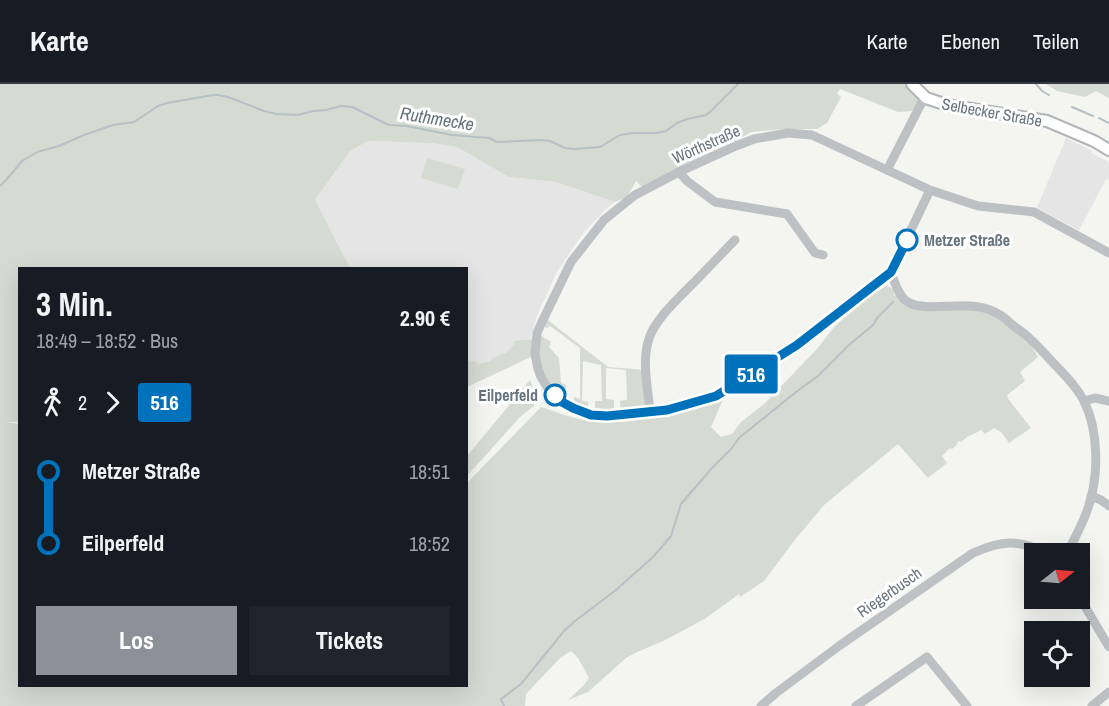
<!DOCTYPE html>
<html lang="de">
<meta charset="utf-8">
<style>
:root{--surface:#171b24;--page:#20242c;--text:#f1f3f6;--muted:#9ea1a6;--line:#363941;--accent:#8c9099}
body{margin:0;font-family:"Archivo Narrow",sans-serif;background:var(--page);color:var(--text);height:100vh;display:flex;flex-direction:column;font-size:22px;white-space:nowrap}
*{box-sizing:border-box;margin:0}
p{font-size:20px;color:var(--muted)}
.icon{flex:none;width:33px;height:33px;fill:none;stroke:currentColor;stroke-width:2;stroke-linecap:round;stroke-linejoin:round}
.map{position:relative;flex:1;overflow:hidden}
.drawer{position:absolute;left:18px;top:183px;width:450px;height:420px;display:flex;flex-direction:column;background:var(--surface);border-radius:0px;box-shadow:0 6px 24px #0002}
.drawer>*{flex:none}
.badge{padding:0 12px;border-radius:4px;font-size:21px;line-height:39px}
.needle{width:39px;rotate:73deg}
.tools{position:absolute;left:1024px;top:459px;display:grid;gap:12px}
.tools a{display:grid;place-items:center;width:66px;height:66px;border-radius:0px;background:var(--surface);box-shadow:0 6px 24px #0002;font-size:30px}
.map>.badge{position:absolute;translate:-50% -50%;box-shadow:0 0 0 3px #fff}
.legs{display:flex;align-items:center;gap:9px;height:66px;padding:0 18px;font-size:20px}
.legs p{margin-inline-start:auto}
.overview{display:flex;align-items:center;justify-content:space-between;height:102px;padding:0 18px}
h1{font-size:33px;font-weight:700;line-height:45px}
.primary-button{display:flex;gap:12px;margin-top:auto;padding:12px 18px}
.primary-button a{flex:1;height:69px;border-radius:0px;background:var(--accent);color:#fff;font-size:24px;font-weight:700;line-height:69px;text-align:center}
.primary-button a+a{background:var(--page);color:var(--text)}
ul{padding:0 18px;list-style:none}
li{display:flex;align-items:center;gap:21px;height:72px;font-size:22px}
li i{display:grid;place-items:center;width:9px;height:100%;margin:0 8px;background:currentColor}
li i::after{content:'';width:15px;height:15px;margin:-8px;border:4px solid;border-radius:50%;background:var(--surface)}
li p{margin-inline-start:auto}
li:first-child i{background:linear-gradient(#0000 50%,currentColor 0)}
li:last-child i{background:linear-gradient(currentColor 50%,#0000 0)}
header{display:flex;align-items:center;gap:36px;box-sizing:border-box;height:84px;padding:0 30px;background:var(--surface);border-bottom:2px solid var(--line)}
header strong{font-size:28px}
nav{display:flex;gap:33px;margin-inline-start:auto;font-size:21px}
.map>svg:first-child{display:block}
</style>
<header>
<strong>Karte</strong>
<nav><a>Karte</a><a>Ebenen</a><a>Teilen</a></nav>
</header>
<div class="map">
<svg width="1109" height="622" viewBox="0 0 1109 622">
<rect width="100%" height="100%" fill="#f4f4f1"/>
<g fill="#e4e5e4">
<polygon points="1066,54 1092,67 1091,69 1109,78 1109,96 1106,95 1079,146 1037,124"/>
<polygon points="368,57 431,59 457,63 509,93 556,98 615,118 607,124 583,149 557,188 538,229 530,256 535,270 467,303 466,184 350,184 315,116 350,67"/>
</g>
<g fill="#d5dad2">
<path d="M0 0H909L922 15 912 27 898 28 840 5 837 9 841 13 827 39 817 45H783L751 48 720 66 642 103 636 97 627 113 615 118 556 98 509 93 457 63 431 59 368 57 350 67 315 116 350 184H20L19 338H6L19 340 20 602H466L467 399 541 323C560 329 581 338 600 338 641 340 686 327 724 313L711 343 721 353 732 350 740 339 764 320 817 265 835 242 870 212 886 202 890 203 894 207V212L899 207 905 216 987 224 1031 255 1024 259 1029 258 1038 273 1020 288 1025 297 1007 311 1009 316 1031 344 1009 359 1002 349 994 344 985 350 981 346 967 353 961 358 959 357 956 360 957 361 952 365 950 364 942 372 947 379 928 394 898 360 824 421 794 457 764 497 740 513 739 510 706 534 686 545 663 557 635 569 626 574 588 608 568 616 584 601 589 594 578 574 571 567 560 574 526 610 525 622H0Z"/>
<polygon points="1046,0 1109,0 1109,14 1096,7 1085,13 1057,7"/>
<polygon points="427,74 465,85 458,105 421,94"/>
<polygon points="544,233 608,283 646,286 650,328 621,331 620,317 627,316 626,286 606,284 606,315 614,316 614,331 595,331 595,317 602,317 601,281 583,277 582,317 588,318 588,329 573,324 574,313 580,315 580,264 550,242 547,244 541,240"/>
<polygon points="537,249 551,258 549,263 559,274 561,299 566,301 565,320 549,306 535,271 467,303 467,276 477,278 478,280 491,277 491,275 504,269 505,270 514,261 513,259 515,257 537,255"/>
<polygon points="530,296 536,311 534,322 520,333 467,392 467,372"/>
</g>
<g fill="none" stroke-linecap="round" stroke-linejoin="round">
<g stroke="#b7c0c4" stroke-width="2">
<polyline points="1036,0 1042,7 1049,11"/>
<polyline points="1072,23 1093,32"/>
<polyline points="1099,34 1109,39"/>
<polyline points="0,102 7,95 22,77 37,68 59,62 84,51 113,41 134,38 158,22 167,19 213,11 218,11 228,13 264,27 276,30 298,31 313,27 326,26 341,22 352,23 389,41 407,42 452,51 489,54 497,58 540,56 550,57 565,64 574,65 600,63 620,51 633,49 656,49 666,47 677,39 687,35 706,31 710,28 738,0"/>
<polyline points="504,622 501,615 521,600 564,547 575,537 616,506 653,473 671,452 681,420 712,384 732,364 739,354 796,308 818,292 849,261 873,241 877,234 893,218"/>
</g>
<defs>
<polyline id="major" points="912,0 926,14 947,21 1047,37 1094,57 1109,66"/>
</defs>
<use href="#major" stroke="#b1b5b8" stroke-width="14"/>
<g stroke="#bec1c4" stroke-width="9">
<polyline points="887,86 921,20 926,14"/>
<polyline points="679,88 687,97 715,118 787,130 815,169 823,171"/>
<polyline points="930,106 891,188 797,261 716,312 667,326 607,332 591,331 573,324 559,315 549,306 541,293 538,285 535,270 537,249 541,240 571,178 604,136 635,111 679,88 736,62 754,55 788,49 812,51 930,106 978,122 1034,128 1109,169"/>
<path d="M891 188C894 197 898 210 905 216 923 231 965 215 990 226 998 229 1003 232 1009 238 1015 244 1024 248 1030 255 1036 260 1041 266 1046 271 1059 286 1075 299 1084 317 1099 347 1099 393 1088 424 1083 440 1074 455 1067 470"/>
<polyline points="1084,317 1095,314 1109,317"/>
<path d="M650 328C648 305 642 280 648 258 653 234 689 205 706 186 716 176 725 166 735 156"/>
<polyline points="1091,412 1101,416 1109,422"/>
<polyline points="1080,514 1109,563"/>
<path d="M761 622 776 609 839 562 973 469C1000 457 1020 454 1047 470"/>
<polyline points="856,622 927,573 967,622"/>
<polyline points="1092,622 1109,608"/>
</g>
<use href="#major" stroke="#fff" stroke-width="10"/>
</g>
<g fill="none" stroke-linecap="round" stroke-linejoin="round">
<defs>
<polyline id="line-1" points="555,311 562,318 573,324 591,331 607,332 667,326 716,312 797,261 891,188 907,156"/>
</defs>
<use href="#line-1" stroke="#fff" stroke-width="14"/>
<use href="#line-1" stroke="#0072bc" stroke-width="9"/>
</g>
<g fill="#fff" stroke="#0072bc" stroke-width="3">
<circle cx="907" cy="156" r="10"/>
<circle cx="555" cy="311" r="10"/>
</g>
<g text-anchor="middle" stroke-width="6" stroke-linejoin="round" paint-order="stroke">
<g font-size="16" fill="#67747e" stroke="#fff">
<text transform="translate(992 28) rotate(10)" y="6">Selbecker Straße</text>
<text transform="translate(706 60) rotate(-24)" y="6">Wörthstraße</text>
<text transform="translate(889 508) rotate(-35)" y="6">Riegerbusch</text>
</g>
<g font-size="16" font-weight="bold" fill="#67747e" stroke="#fff" text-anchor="start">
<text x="924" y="162">Metzer Straße</text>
<text x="538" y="317" text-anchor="end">Eilperfeld</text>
</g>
<g font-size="18" font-style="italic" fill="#63757b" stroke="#fff">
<text transform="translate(437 35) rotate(9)" y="6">Ruthmecke</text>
</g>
</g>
</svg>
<div class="tools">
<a><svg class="needle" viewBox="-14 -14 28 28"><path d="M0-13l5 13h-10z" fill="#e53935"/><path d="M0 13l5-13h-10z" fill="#9ea1a6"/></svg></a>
<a><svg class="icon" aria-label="locate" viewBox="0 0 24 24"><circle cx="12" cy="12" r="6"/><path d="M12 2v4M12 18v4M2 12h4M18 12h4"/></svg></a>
</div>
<b class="badge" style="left:751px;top:290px;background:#0072bc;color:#fff">516</b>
<section class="drawer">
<div class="overview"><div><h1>3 Min.</h1><p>18:49 – 18:52 · Bus</p></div><b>2.90 €</b></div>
<div class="legs"><svg class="icon" aria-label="walk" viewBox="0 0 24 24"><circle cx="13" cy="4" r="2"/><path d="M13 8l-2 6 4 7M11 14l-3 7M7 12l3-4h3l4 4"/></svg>2<svg class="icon" aria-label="forward" viewBox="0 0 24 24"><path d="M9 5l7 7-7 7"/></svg><b class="badge" style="background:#0072bc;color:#fff">516</b></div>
<ul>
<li><i style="color:#0072bc"></i><b>Metzer Straße</b><p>18:51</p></li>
<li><i style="color:#0072bc"></i><b>Eilperfeld</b><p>18:52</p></li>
</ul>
<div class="primary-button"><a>Los</a><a>Tickets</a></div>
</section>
</div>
